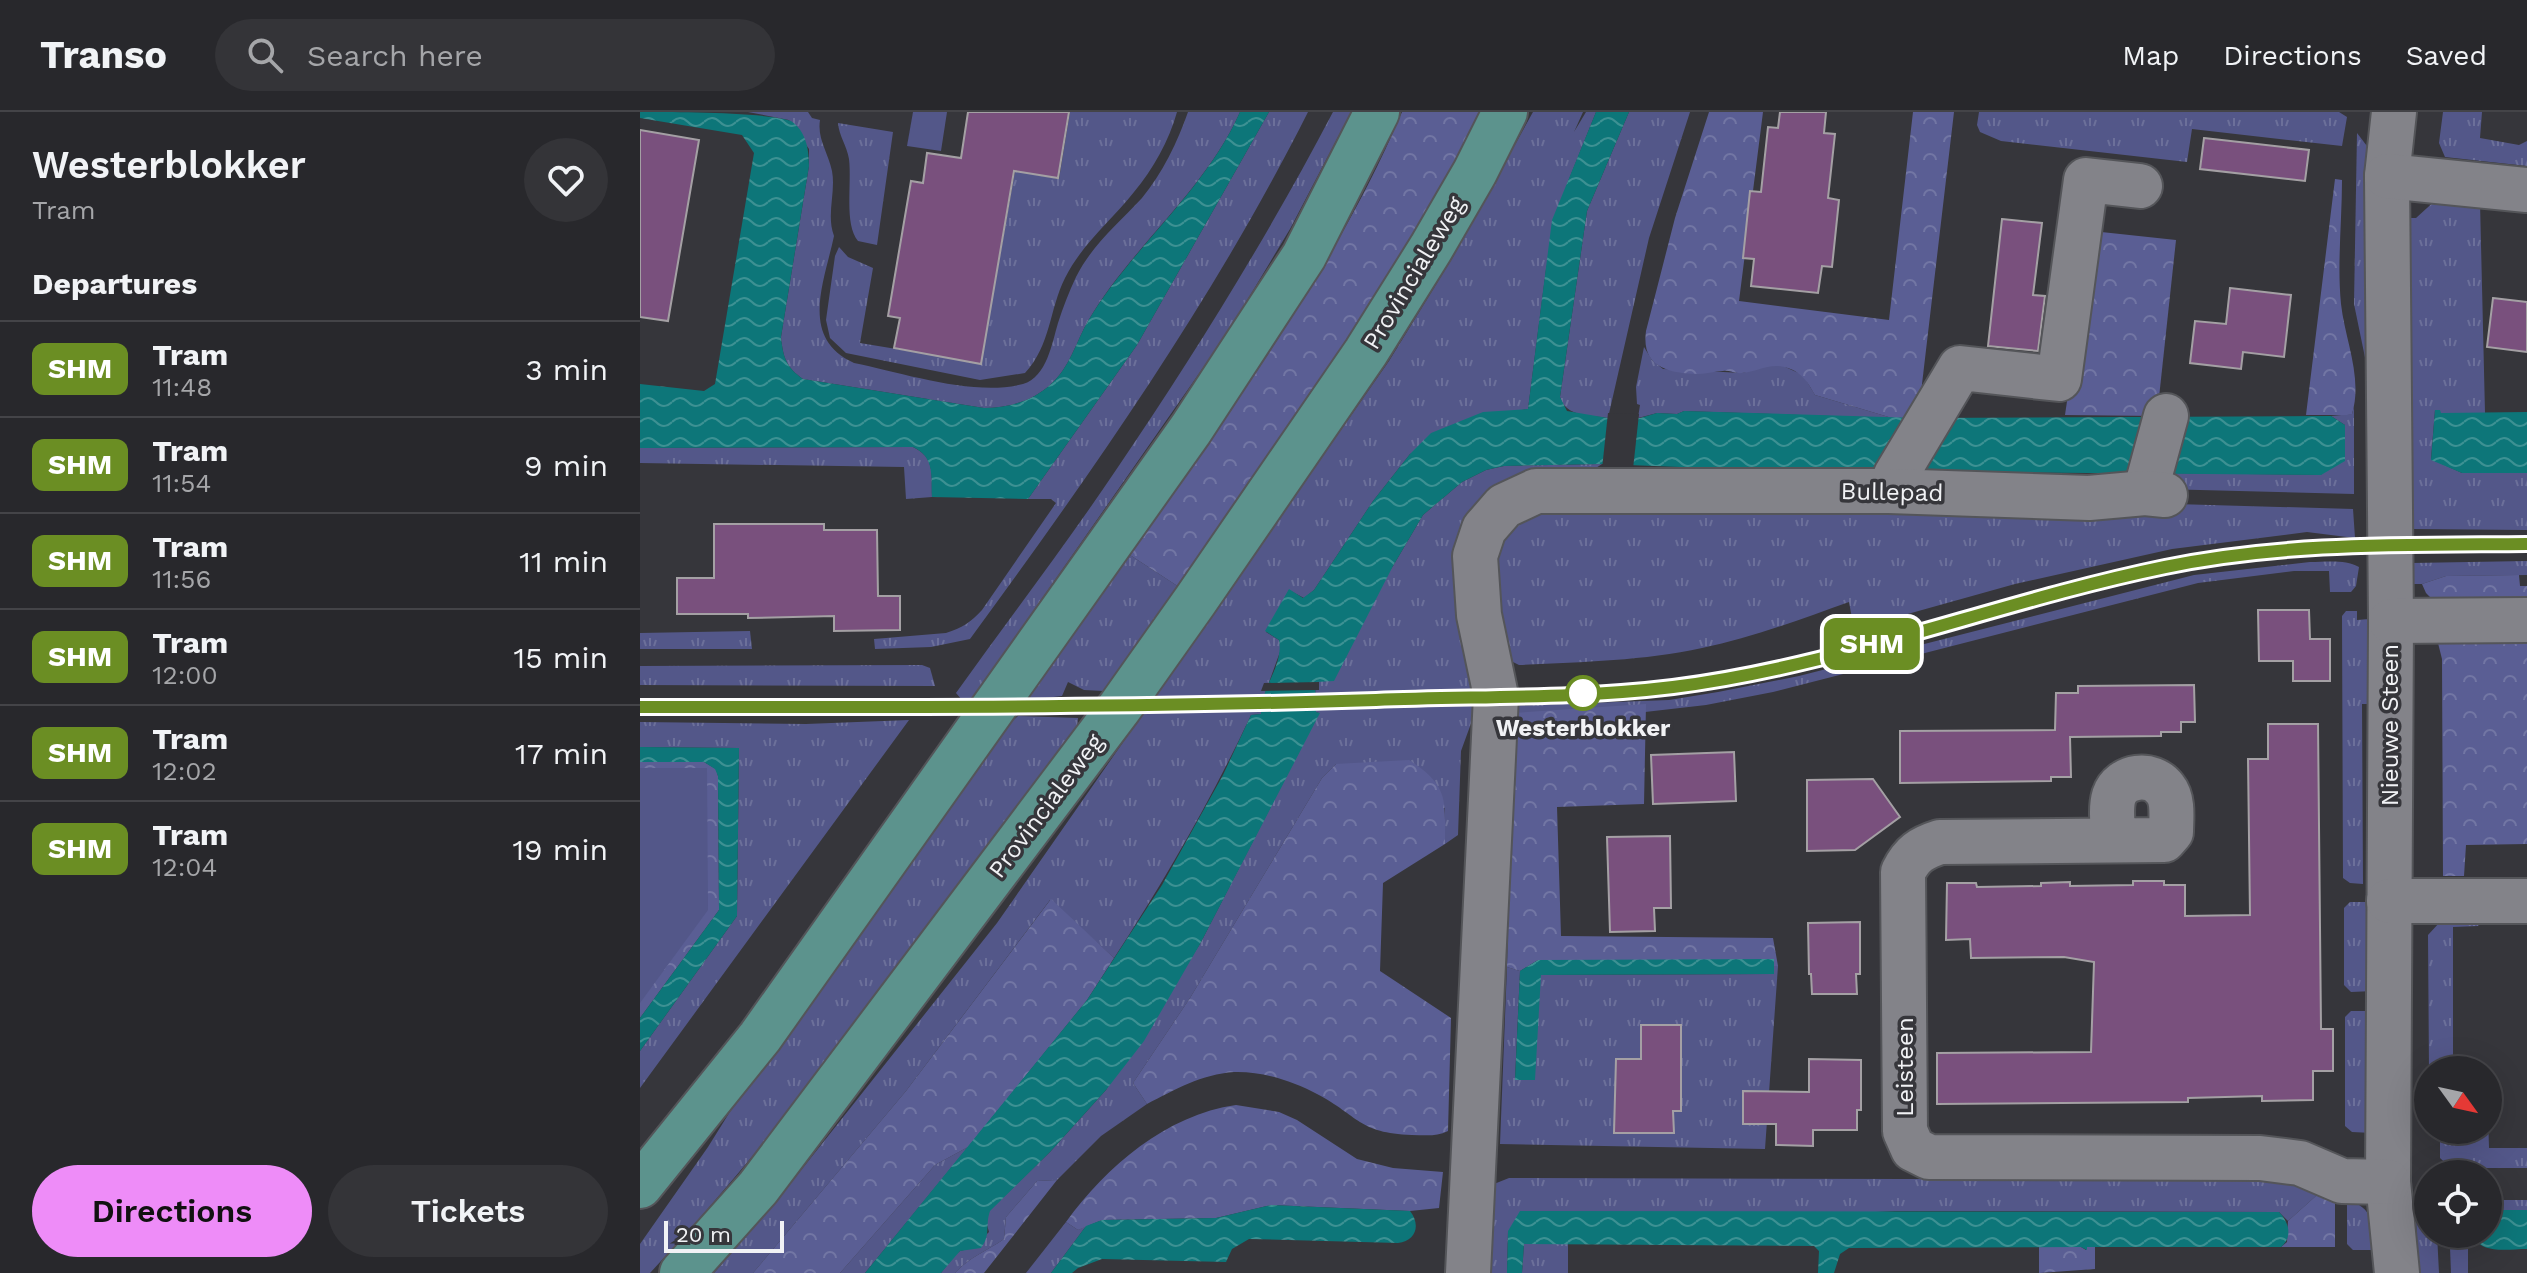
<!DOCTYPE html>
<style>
:root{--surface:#28282c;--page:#343438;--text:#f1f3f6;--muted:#a5a6a9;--line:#444448;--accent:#ee8cf8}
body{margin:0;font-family:"Work Sans",sans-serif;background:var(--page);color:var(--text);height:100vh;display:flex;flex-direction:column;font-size:30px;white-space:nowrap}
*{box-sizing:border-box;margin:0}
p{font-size:26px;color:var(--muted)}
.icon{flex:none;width:44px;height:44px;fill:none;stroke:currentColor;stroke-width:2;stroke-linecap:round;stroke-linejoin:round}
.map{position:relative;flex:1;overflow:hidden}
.drawer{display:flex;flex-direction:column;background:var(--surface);width:640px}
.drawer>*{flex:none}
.badge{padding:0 16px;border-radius:12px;font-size:28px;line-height:52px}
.needle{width:52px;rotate:123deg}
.controls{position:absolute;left:1774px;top:944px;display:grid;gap:16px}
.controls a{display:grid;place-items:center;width:88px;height:88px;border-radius:50%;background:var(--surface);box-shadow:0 8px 32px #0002,0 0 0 2px var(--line);font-size:40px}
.scale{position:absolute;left:24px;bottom:20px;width:120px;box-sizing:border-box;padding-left:8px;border:4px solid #f1f2f5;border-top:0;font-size:22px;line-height:28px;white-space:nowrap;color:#f1f2f5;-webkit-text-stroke:6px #36363b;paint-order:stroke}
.map>.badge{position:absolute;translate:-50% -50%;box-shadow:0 0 0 4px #fff}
h2{padding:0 32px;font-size:30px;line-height:72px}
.round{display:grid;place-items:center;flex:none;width:84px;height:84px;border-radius:42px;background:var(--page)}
.summary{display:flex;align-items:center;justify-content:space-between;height:136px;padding:0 32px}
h1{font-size:38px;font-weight:600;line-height:60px}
.primary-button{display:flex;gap:16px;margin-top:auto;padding:16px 32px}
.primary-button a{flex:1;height:92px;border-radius:48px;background:var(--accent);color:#111;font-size:32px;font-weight:600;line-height:92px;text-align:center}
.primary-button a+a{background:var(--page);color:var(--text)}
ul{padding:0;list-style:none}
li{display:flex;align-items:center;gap:24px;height:96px;padding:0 32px;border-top:2px solid var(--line)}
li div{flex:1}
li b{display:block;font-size:30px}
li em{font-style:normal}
li .badge{min-width:88px;font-weight:700;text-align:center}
header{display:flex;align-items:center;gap:48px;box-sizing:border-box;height:112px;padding:0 40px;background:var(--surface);border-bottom:2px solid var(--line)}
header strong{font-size:38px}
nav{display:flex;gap:44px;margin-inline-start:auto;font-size:28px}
.search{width:560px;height:72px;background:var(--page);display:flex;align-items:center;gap:20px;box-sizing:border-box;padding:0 28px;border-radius:44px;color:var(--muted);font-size:30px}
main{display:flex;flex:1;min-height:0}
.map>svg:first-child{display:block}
</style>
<header>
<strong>Transo</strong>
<div class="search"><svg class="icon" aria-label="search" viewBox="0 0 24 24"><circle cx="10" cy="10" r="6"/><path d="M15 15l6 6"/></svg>Search here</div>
<nav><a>Map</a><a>Directions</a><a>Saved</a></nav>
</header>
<main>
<section class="drawer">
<div class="summary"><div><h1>Westerblokker</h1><p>Tram</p></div><a class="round"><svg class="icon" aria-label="heart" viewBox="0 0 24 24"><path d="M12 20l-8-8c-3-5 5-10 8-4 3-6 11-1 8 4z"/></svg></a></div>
<h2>Departures</h2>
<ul>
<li><span class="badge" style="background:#6b8e23;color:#fff">SHM</span><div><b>Tram</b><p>11:48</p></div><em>3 min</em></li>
<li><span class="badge" style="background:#6b8e23;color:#fff">SHM</span><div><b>Tram</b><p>11:54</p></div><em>9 min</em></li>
<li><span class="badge" style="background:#6b8e23;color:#fff">SHM</span><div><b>Tram</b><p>11:56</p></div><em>11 min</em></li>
<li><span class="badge" style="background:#6b8e23;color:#fff">SHM</span><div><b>Tram</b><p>12:00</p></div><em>15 min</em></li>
<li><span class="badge" style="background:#6b8e23;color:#fff">SHM</span><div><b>Tram</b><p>12:02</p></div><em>17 min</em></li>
<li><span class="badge" style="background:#6b8e23;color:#fff">SHM</span><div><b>Tram</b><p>12:04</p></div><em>19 min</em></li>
</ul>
<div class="primary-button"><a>Directions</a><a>Tickets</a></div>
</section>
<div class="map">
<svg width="1887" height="1161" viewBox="0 0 1887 1161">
<defs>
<pattern id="grass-tufts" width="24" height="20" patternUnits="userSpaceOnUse" patternTransform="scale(2)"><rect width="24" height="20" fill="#535789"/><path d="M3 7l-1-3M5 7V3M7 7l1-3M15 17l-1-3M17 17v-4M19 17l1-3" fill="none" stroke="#6c709a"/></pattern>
<pattern id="forest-crowns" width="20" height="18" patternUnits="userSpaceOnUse" patternTransform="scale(2)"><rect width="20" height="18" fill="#5a5e94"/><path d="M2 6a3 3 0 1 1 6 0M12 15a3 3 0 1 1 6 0" fill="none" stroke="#7276a4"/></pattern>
<pattern id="water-waves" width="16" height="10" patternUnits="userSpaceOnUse" patternTransform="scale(2)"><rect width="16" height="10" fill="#0d7679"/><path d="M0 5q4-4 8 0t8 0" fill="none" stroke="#3d9193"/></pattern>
</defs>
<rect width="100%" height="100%" fill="#36363b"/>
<g fill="url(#grass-tufts)">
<path d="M108 0H168L172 6 180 8C177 27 188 40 192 59 196 80 186 103 194 124 184 171 159 226 214 251 263 261 335 285 383 272 407 265 412 231 418 211 423 195 429 180 436 165 452 133 478 112 502 86 522 62 538 29 548 0H600C565 79 491 135 448 209 436 230 430 255 411 272 393 289 368 296 344 296L163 267C146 255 143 245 141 225L169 54V37L149 8Z"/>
<path d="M430 0H537C529 29 513 57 494 80 471 109 442 132 425 166 409 198 411 233 385 261L340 268 206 241 190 226 186 208 195 144 199 135 208 145 233 156 220 231 341 251 375 59 419 67Z"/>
<path d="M629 0H668C574 187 453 359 330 527L291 535 235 537 234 527 306 521C322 516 331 510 342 498L416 391 411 387H388L497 233Z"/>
<path d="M693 0H711L650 117 588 220 334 584 329 588H322L316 581C369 507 425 434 476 358 554 243 628 124 693 0Z"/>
<path d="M893 0H943L934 20 946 0H956L927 72 906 157 888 297 876 299 770 342 733 389 674 478 664 486 649 478 626 520 639 528 641 537 623 587 621 602 611 603C571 688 525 768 474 846L410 788 266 979 113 1161H74L135 1091 357 811 749 249 813 145Z"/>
<path d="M989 0H1050L1009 126 968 306C952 303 925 305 920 285L947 99Z"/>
<polygon points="1339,0 1699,0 1707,5 1702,34 1552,17 1547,50 1361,29 1340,20 1337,13"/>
<polygon points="1803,0 1842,0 1840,26 1879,33 1887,29 1887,54 1805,45 1799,31"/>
<path d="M198 11 253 20 237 133 218 129C204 112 212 72 209 47 207 34 199 24 198 11Z"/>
<polygon points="1717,21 1730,38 1728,260 1714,192"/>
<polygon points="1798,86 1840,90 1845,301 1800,301 1795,298 1791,347 1822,361 1887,361 1887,418 1773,417 1770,424 1771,106 1776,106"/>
<polygon points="1004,235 1012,248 1023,257 1103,261 1124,254 1143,254 1163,263 1175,283 1252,306 1044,299 1037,302 1017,301 998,306 1000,293 997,292 996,275"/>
<polygon points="1714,295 1714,382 1521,377 1521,361 1681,363 1705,313 1691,304 1712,302"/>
<path d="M273 335C296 346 291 363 292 385L266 387 264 355 0 351V336Z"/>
<path d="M962 352 814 448V470L834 537 837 595 821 639 818 723 805 732V696L696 652 682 666 550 886 493 971 507 992 461 1024 417 1068 397 1069 366 1105 364 1127C347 1139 328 1146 315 1161H301L314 1144 320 1139 332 1136 349 1120 346 1109 349 1099 410 1040 466 978 560 832 679 601 676 600 675 570 753 454 783 403 822 370 846 358 864 354Z"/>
<path d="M1535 392 1713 397 1715 426 1667 420 1532 437 1375 472 1214 517 1209 490C1161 507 1112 526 1062 536 1003 549 939 550 879 553L871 549 848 440 886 393Z"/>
<polygon points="490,443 539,475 464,579 444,578 428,570 422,584 388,588 393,577"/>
<polygon points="1887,449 1887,463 1806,464 1782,472 1771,472 1772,451"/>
<path d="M1670 450C1686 450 1705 447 1719 455L1716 474 1711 480H1690L1689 459H1654L1558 471 1133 580 1066 593 1005 600 868 606V594L1029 588 1078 580 1159 564 1554 463Z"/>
<polygon points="1706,499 1717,499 1717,508 1729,507 1730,592 1722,592 1723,772 1710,771 1703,766 1702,504"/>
<polygon points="110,519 112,537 0,537 0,521"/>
<polygon points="282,553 290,556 295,574 0,573 0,554"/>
<path d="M378 604 438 606 437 617C299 802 167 992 10 1161H0V1132L68 1035 101 982 363 617Z"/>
<polygon points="269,608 0,976 0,939 97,804 99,636 0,635 0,610 166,612"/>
<polygon points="1710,790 1731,790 1733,879 1711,880 1704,873 1704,796"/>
<polygon points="1800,810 1840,810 1838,814 1813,815 1813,958 1789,958 1788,823"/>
<polygon points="1134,854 1138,854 1125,1037 860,1032 867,855 880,859 875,967 894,968 900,863 1133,862"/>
<polygon points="1711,899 1733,899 1733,1021 1712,1020 1705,1014 1705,905"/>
<polygon points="1848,1003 1849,1036 1887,1036 1887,1056 1811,1056 1800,1046 1800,1018 1848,1018"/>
<polygon points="328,1035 225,1161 200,1161 295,1053"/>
<polygon points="869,1066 1646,1068 1677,1083 1648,1109 1639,1100 1255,1099 868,1119 867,1161 845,1161 854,1072"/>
<rect x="1848" y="1088" width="39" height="10"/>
<polygon points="1788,1089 1788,1122 1797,1122 1799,1161 1778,1161 1776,1104"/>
<path d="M1707 1090C1734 1092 1733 1117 1735 1138H1713L1707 1132Z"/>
<polygon points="426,1110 438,1118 446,1114 411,1161 386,1161"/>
<polygon points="884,1132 928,1132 928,1161 882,1161"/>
</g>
<g fill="url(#forest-crowns)">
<path d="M762 0H843L821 45 706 235 539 475 490 443C588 300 694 160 762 0Z"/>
<path d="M1069 0H1123L1099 189 1249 208 1273 0H1314L1278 306H1252L1175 283C1167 269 1161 259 1144 255 1129 251 1116 260 1102 261 1096 262 1089 258 1083 259 1075 259 1067 262 1058 262 1028 261 1001 255 1006 219L1035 106Z"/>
<path d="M1695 67 1702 68C1702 109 1697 152 1701 192 1705 228 1723 266 1712 302L1707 303H1666Z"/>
<polygon points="1452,119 1536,128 1517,304 1425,303"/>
<polygon points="1879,463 1880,474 1887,474 1887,501 1798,493 1786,481 1782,472 1806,464"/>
<polygon points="1887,514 1887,732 1826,733 1824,764 1803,764 1802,547 1797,527"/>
<polygon points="1006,592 1004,692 917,695 921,824 1133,826 1138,854 1134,854 1134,848 898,848 880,859 867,855 874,601"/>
<path d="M769 648C809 674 805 687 805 732L743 771 740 859 811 906 808 1019C796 1025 785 1023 772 1023 718 1021 719 1004 677 982 653 969 622 959 594 960 562 962 534 978 507 992L493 971 550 886 682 666 696 652Z"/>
<polygon points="0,650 64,650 76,657 78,664 79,798 0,906"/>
<polygon points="411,787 474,846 447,888 328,1035 295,1053 200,1161 113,1161 266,979"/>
<path d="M596 993 639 1000 657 1008 717 1047 753 1056 803 1060 799 1096 770 1099 631 1093 576 1106 462 1108 438 1118 426 1110C467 1054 526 1003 596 993Z"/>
<path d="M417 1068 344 1161H315C328 1146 347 1139 364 1127L366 1105 397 1069Z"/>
<polygon points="1677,1083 1695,1088 1695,1135 1641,1135 1647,1130 1648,1109"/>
<polygon points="1399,1135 1441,1135 1446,1138 1447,1135 1455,1135 1455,1157 1399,1161"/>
</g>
<g fill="#535789">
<polygon points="273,0 307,0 301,39 267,34"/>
<polygon points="0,656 67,656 68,798 0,891"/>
<polygon points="1810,1135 1828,1137 1828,1161 1811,1161"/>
</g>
<g fill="url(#water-waves)">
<path d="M0 0C33 0 125 0 151 9 166 19 169 37 169 54L141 225C143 245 146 255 163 267L344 296C368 296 393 289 411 272 430 255 436 230 448 209 492 135 565 79 600 0H629L497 233 388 387 292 385C291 364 295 345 273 335L0 336V272L64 279 75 272 114 41 102 23 0 6Z"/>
<path d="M956 0H989L947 99 920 285 927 299 968 306H1000L1017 301 1037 302 1044 299 1278 306 1691 304 1705 313V349L1681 363 1118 358 962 352 864 354 846 358 822 370 783 403 753 454 694 569 675 570 676 600 680 601 560 832 504 929 466 978 410 1040 350 1099C345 1114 351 1123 341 1136L320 1139 301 1161H225L447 888 522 773 583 663 611 603 621 602C620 576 644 554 639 528L625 519 649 477 663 486 674 478 733 389 770 342 791 321 843 300 888 297 912 108Z"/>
<polygon points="1795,298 1800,298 1801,301 1887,300 1887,361 1822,361 1791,348"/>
<polygon points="0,635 99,636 97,804 0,939 0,906 79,798 78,664 75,657 64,650 0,650"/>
<polygon points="1134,847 1134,862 901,863 895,968 875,968 880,859 898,848"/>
<path d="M631 1093 770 1099C781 1113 776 1129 758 1131L609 1127 592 1137 586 1150 462 1147 438 1156 432 1161H411L446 1114 462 1108 576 1106Z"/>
<path d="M1848 1098H1887V1137C1867 1137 1841 1143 1831 1122H1848Z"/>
<path d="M880 1099 1639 1100C1649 1110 1653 1125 1641 1135H1447V1138L1441 1135 1209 1136 1200 1142 1194 1161H1178L1179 1139 1174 1134 884 1132 882 1161H867L868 1119Z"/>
</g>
<g fill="#36363b">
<polygon points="968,301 999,302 993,357 962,357"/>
<polygon points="679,570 679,578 621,579 624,571"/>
<polygon points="679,583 680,597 616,599 616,589 619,584"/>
</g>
<g fill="#79507d" stroke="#a4a0a4" stroke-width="2">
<polygon points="328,0 429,0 418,66 374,59 341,252 254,236 260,206 248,204 271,69 283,71 287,41 321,46"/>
<polygon points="1140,0 1186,0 1184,21 1195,22 1188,86 1199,88 1192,155 1182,154 1178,181 1111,174 1114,147 1103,146 1110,79 1121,80 1128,15 1138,16"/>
<polygon points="0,18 59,28 28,209 0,205"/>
<polygon points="1564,26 1669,38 1665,69 1560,57"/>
<polygon points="1362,107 1402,111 1393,183 1405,184 1398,239 1348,234"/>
<polygon points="1590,176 1651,183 1644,245 1603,240 1601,257 1550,251 1555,209 1586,212"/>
<polygon points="1853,186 1887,190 1887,240 1847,235"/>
<polygon points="74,412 184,412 184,418 237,418 238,484 260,484 260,518 194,519 194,504 108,506 108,502 37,502 37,466 74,466"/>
<polygon points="1618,498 1669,498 1670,527 1690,527 1690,569 1653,569 1653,549 1619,549"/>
<polygon points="1554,573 1555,610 1541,610 1541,620 1521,620 1521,624 1430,625 1431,665 1411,665 1411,669 1260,671 1260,619 1415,618 1416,581 1438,581 1438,574"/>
<polygon points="1628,612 1678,612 1681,917 1693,917 1693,959 1673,959 1673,988 1622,989 1622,984 1548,986 1548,990 1297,992 1297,941 1451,940 1454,850 1424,845 1331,846 1330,827 1306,828 1307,771 1336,771 1337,775 1401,774 1401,771 1430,770 1430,774 1493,773 1493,769 1524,769 1524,773 1545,773 1545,804 1610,803 1608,647 1628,647"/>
<polygon points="1094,640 1096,689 1013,692 1011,643"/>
<polygon points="1233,667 1260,705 1215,738 1167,739 1167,668"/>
<polygon points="1030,724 1031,796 1014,796 1015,819 970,820 967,725"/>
<polygon points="1220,810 1220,862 1216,862 1217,882 1172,882 1171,862 1169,862 1168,811"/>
<polygon points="1001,913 1041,913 1041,999 1033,999 1034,1021 974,1021 976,947 1001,947"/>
<polygon points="1169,947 1221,948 1221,998 1217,998 1217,1018 1173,1018 1173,1034 1136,1033 1136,1012 1103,1012 1103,979 1169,980"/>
</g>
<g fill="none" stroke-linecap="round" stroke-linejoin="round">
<defs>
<g id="minor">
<polyline points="1754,0 1747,64 1751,509 1748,1070 1757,1161"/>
<polyline points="1747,64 1887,78"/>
<polyline points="1249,379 1256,363 1320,256 1419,267 1446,68 1500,74"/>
<polyline points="1505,381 1526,304"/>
<polyline points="1751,509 1887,508"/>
<path d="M1474 728C1473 715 1470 697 1474 684 1481 663 1512 659 1525 677 1534 688 1531 708 1531 720L1524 728 1300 730C1281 736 1272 742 1263 760L1265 1019 1273 1037 1289 1045 1620 1046 1660 1051 1702 1069 1748 1070"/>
<polyline points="1749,789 1887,789"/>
<polyline points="828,1161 856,584 839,503 835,444 844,417 864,394 896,379 1249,379 1449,386 1505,381 1525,383"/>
</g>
<g id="major">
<polyline points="0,1074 120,925 551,317 664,144 737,0"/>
<polyline points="42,1161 118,1076 480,595 555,489 726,240 791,136 835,60 865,0"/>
</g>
</defs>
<use href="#minor" stroke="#545559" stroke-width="48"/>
<use href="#major" stroke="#545559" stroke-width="48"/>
<use href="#minor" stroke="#838389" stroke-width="44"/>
<use href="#major" stroke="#5c938d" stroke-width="44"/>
<defs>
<path id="rail" d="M0 595C239 596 478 596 717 588 822 585 929 588 1033 575 1201 554 1360 489 1525 455 1644 430 1766 433 1887 432"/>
</defs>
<use href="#rail" stroke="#d8d9dc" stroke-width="9"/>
<use href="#rail" stroke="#36363b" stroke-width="6" stroke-dasharray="18" stroke-linecap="butt"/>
</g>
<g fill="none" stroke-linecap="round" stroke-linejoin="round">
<defs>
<path id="line" d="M0 595C246 595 491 596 736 588 835 584 935 587 1033 575 1200 554 1360 489 1525 455 1644 430 1766 433 1887 432"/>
</defs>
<use href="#line" stroke="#fff" stroke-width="18"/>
<use href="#line" stroke="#6b8e23" stroke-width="12"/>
</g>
<circle fill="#fff" stroke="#6b8e23" stroke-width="4" cx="943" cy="581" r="16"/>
<g text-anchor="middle" stroke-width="7" stroke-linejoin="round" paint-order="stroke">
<g font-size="24" fill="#f1f2f5" stroke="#36363b">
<text transform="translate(774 161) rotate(-59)" y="8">Provincialeweg</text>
<text transform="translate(1252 380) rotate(1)" y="8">Bullepad</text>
<text transform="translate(1750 613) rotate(-90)" y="8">Nieuwe Steen</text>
<text transform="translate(406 694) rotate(-53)" y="8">Provincialeweg</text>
<text transform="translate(1265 955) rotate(-90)" y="8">Leisteen</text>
</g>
<g font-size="24" font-weight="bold" fill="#f1f2f5" stroke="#36363b">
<text x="943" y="624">Westerblokker</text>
</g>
</g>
</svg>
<div class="controls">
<a><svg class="needle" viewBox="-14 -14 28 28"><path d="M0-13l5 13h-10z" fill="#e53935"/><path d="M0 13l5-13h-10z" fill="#a5a6a9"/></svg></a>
<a><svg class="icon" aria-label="locate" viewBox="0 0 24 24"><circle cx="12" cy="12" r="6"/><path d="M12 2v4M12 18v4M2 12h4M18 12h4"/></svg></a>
</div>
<div class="scale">20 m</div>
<b class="badge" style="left:1232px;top:532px;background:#6b8e23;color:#fff">SHM</b>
</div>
</main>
